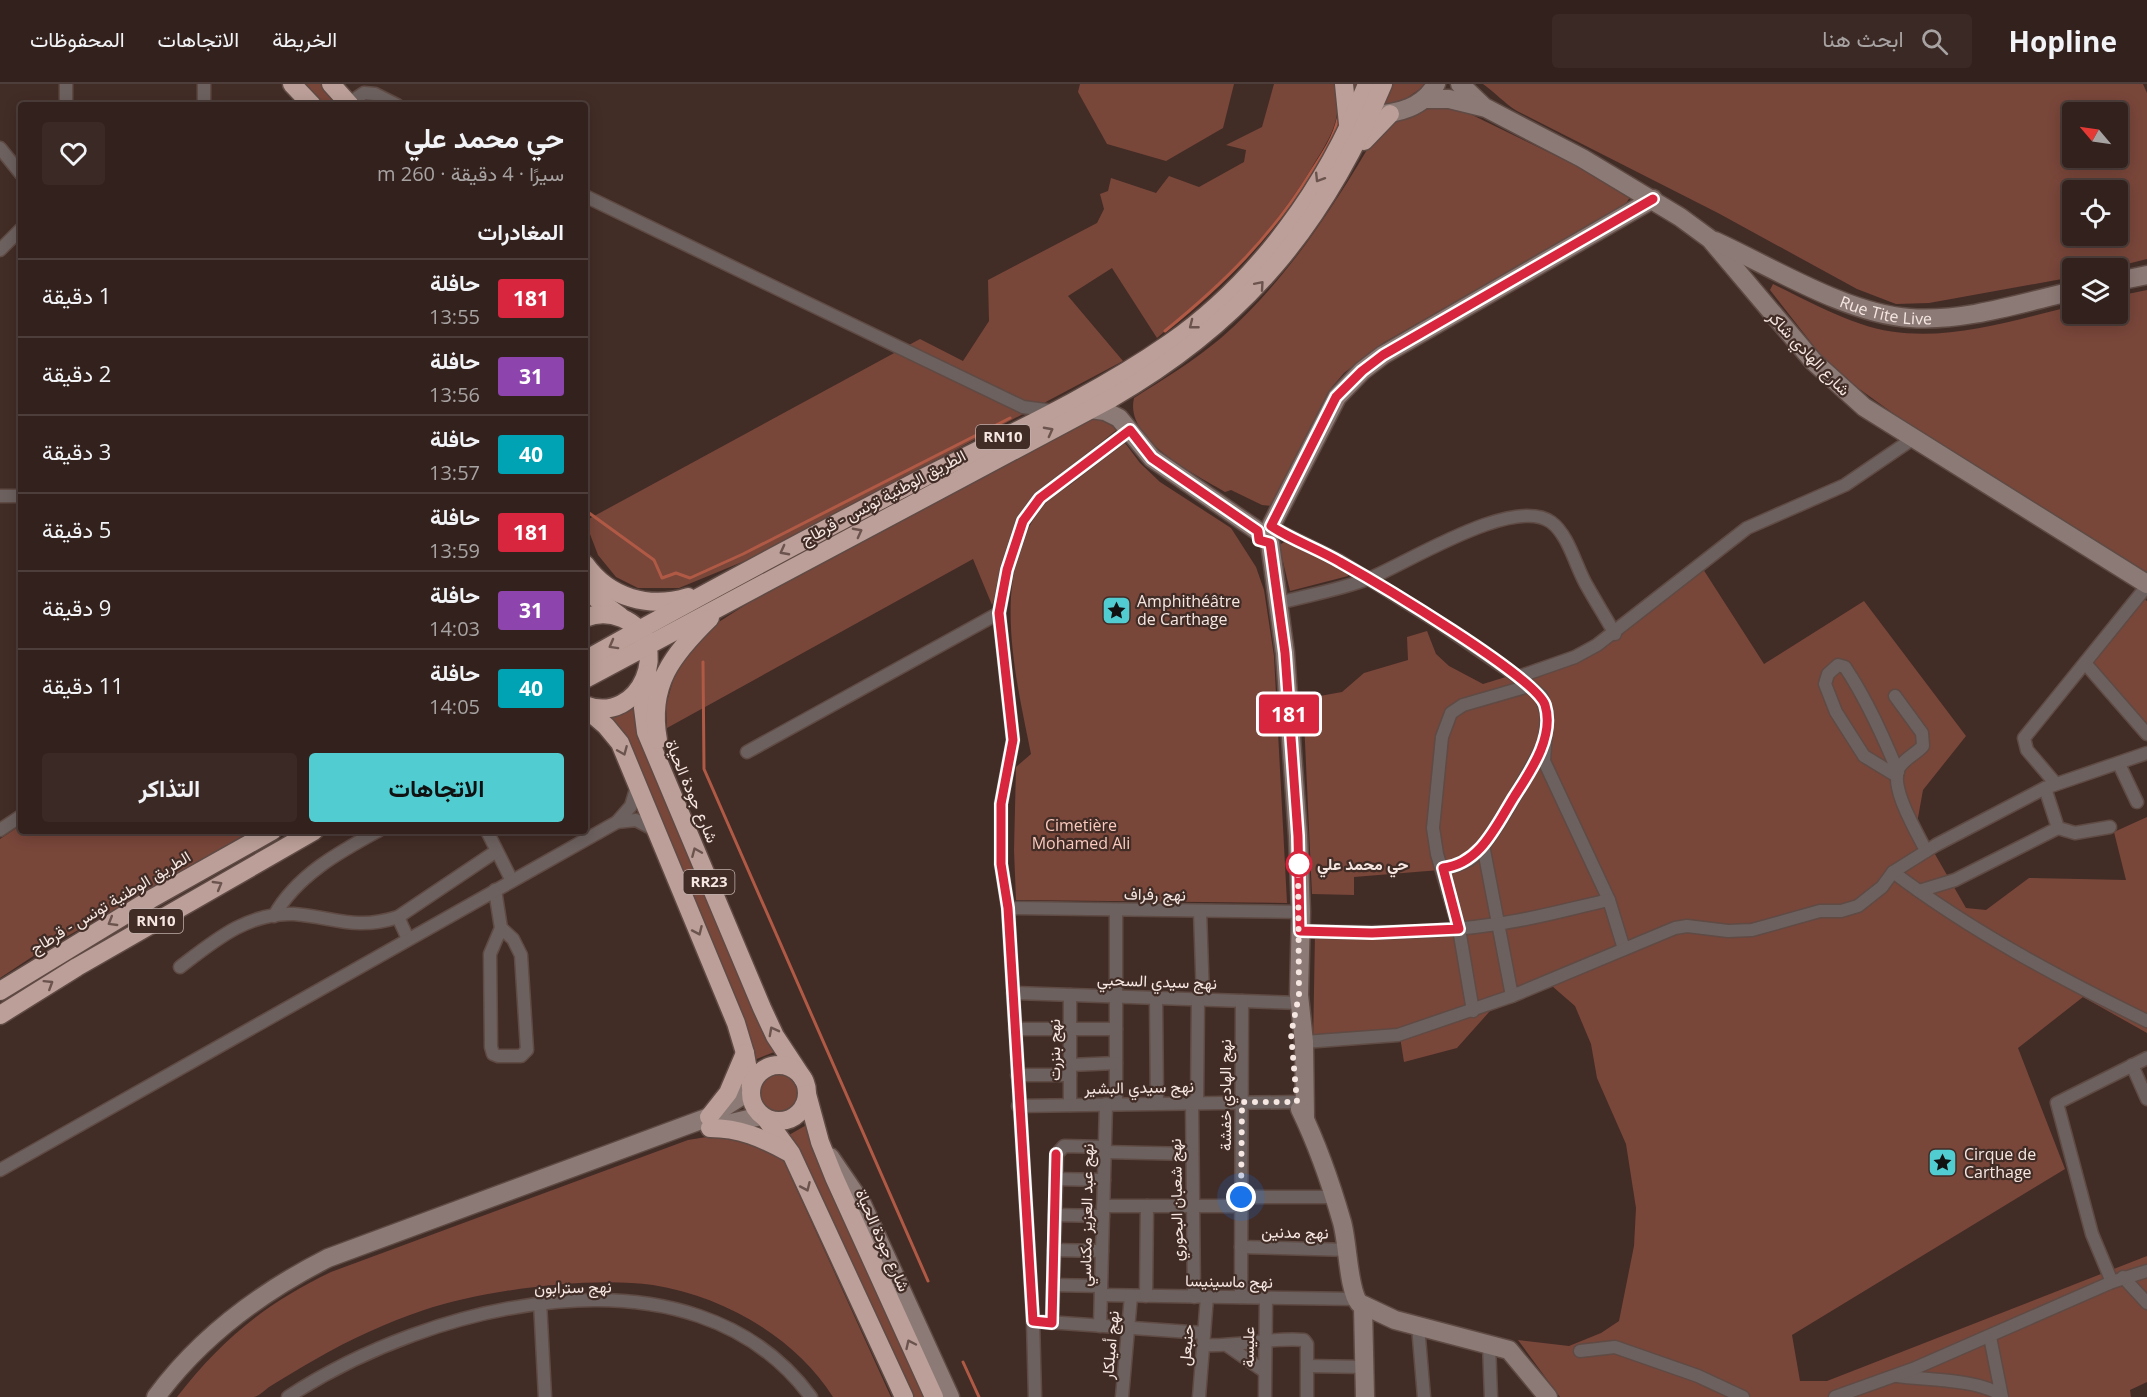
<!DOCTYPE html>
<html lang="ar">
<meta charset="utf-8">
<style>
:root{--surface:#32211c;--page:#3a2925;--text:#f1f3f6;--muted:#a8a3a3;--line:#4d3e3b;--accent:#51ccd1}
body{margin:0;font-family:"Open Sans",Vazirmatn,sans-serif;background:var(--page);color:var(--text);direction:rtl;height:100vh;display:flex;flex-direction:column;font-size:22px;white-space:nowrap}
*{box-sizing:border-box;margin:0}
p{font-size:20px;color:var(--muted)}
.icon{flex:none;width:33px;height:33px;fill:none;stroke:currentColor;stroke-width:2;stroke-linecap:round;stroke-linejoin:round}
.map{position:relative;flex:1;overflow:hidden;direction:ltr}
.panel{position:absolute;left:18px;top:18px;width:570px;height:732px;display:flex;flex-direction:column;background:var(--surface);border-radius:6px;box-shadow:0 3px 15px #0003,0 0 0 2px var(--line);direction:rtl}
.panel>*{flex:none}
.badge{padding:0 12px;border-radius:4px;font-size:21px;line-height:39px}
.needle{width:39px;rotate:299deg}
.tools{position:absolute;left:2062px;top:18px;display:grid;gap:12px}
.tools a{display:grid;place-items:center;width:66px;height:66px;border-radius:6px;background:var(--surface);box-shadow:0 3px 15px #0003,0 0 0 2px var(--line);font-size:30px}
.you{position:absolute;width:30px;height:30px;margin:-15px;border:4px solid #fff;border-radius:50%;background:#1a73e8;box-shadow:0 0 0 9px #1a73e833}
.map>.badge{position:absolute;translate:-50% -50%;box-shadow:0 0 0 3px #fff}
h2{padding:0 24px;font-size:22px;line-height:54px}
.round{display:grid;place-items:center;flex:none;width:63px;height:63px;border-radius:6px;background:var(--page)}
.overview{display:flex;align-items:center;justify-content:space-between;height:102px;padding:0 24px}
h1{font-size:28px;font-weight:700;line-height:45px}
.action{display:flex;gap:12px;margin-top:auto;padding:12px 24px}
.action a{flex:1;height:69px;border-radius:6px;background:var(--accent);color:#111;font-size:24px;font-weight:700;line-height:69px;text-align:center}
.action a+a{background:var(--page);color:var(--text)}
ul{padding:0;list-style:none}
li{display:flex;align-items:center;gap:18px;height:78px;padding:0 24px;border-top:2px solid var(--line)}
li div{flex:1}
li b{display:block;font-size:22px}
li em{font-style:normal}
li .badge{min-width:66px;font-weight:700;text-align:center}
header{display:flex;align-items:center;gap:36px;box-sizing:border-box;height:84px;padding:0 30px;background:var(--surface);border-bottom:2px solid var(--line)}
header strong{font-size:28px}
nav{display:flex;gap:33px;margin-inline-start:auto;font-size:21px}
.search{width:420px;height:54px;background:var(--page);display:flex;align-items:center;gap:15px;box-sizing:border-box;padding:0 21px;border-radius:6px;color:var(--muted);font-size:22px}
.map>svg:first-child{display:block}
</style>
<header>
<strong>Hopline</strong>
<div class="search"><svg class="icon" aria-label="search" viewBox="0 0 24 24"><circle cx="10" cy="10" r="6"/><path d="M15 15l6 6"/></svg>ابحث هنا</div>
<nav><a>الخريطة</a><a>الاتجاهات</a><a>المحفوظات</a></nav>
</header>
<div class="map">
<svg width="2147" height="1313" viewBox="0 0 2147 1313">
<rect width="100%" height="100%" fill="#422c26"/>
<g fill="#79463a" fill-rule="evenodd">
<polygon points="301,0 323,0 342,21 320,21"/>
<polygon points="1080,0 1234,0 1223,44 1166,77 1107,60 1078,8"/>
<path d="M1274 0H1335C1344 36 1329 55 1311 85 1269 155 1218 202 1157 254L1112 184 1068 212 1123 277 747 476 679 504H638L616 493 598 471 585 437 920 255 963 277 989 237 988 196 1097 139 1104 125 1100 110 1108 107 1111 94 1156 109 1169 92 1199 103 1244 78 1246 66 1226 61 1262 43Z"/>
<polygon points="1352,0 1427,0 1401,18 1381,23 1356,11"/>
<path d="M1483 0H2143L2147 9V175L2111 184H2073V193L1929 219 1896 220 1857 205 1718 129 1517 27C1504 19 1496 9 1483 0ZM2073 28H2118V74H2073ZM2073 106H2118V152H2073Z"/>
<path d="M1446 21 1464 27 1628 107 1630 113 1625 121 1383 259 1344 289 1332 303 1273 422 1262 421 1231 406 1225 408C1195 390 1124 356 1134 314 1164 295 1195 276 1221 254 1286 197 1331 127 1374 54 1391 35 1421 24 1446 21Z"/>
<path d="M1773 200C1802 214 1831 230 1861 240 1930 264 2005 238 2073 222V230H2118V212L2147 206V491L1919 348 1858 304 1820 270 1770 206Z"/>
<polygon points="1095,332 1105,332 1119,344 1037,410 1008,462 1001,484 998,507 992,521 973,475 667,644 666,621 677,583 711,543 767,507"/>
<path d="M1125 359 1140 379 1160 398 1231 444 1256 483 1264 506 1274 572 1287 819 1016 816 1014 766 1016 683 1031 670C1016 594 988 487 1044 421 1051 413 1062 407 1070 401 1088 387 1106 373 1125 359Z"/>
<polygon points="1288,456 1349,485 1348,492 1290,507 1279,461"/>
<polygon points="1703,485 1764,580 1864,517 1966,652 1923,706 1917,739 1966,824 1986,826 2029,794 2126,796 2114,748 2147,733 2147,949 2083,913 2018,964 2065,1085 1792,1251 1800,1297 1827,1297 2147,1172 2147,1298 2130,1306 2131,1313 1560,1313 1518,1256 1569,1262 1601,1249 1619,1237 1634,1162 1636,1124 1626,1060 1597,994 1591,960 1575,922 1552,902 1490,927 1457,964 1404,978 1400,953 1313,963 1315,849 1455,846 1440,786 1354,793 1354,811 1312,810 1303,615 1342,608 1364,589 1408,576 1407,553 1427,547 1436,570 1449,582 1483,600 1554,578 1581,566 1682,502"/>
<polygon points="2144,515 2147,517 2147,643 2090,577"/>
<polygon points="638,619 777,967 754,976 750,953 651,720 608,633 624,628"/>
<polygon points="21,741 21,747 254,747 41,867 0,894 0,755"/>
<circle cx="779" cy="1009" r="22"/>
<polygon points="810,1039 930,1313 912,1313 789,1051"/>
<path d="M719 1051 747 1055 782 1073 891 1313H833C795 1253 723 1212 653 1201 589 1192 485 1206 424 1226 386 1239 350 1255 316 1275 300 1284 285 1293 269 1303 265 1306 259 1312 254 1313 241 1313 194 1313 177 1313 221 1256 266 1219 331 1188L688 1056Z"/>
</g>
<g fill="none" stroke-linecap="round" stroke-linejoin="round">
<g stroke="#b05a46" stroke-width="3">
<path d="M1165 247C1223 200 1272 152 1311 88 1322 71 1334 54 1338 35"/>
<polyline points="585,426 654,476 662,494 676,489 690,494 743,470 1010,334"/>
<polyline points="703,578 704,685 928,1197"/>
<polyline points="963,1278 979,1313"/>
</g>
<defs>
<g id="street">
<polyline points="66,0 66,21"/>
<polyline points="204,0 204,21"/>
<polyline points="349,19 364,9 375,10 397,21"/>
<polyline points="0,64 21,90"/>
<polyline points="585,112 1023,323 1053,327"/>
<polyline points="0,166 21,145"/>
<polyline points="0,412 21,412"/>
<polyline points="1273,444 1340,477 1442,541 1518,593 1541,612 1547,630 1544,677 1609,816"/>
<path d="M1279 519C1308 511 1339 506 1368 495 1406 480 1513 411 1551 438 1569 451 1576 484 1587 502 1596 518 1606 534 1615 550"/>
<polyline points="2085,579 2147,650"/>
<polyline points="1518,593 1575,573 1597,561 1747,444 1845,401 1914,354"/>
<path d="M1895 612 1922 649 1923 662C1916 670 1905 674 1899 684 1889 703 1917 748 1926 767"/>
<polyline points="747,668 999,529"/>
<polyline points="2119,680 2137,718"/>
<path d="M1897 692 1864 672 1836 628 1825 600 1828 590 1838 581 1845 583C1867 616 1883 652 1898 688"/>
<polyline points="2056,700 2027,666 2024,654 2147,502"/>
<polyline points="2045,704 2058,744 2075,749 2110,743"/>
<polyline points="617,738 636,736 655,746"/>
<polyline points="0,746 21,732"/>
<polyline points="487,747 512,797"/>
<polyline points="1483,761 1512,912"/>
<path d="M1443 784C1452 783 1461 781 1469 776 1490 762 1529 687 1543 662"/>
<path d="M1893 788C1971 847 2059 894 2147 937"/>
<polyline points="495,806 501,844 490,870 491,963 493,970 498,972 521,972 527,966 521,871 513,855 501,844"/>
<polyline points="1919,807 1955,796 2058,744"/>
<polyline points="1008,824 1301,828"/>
<polyline points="1116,826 1116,1020"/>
<polyline points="1200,827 1203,915"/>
<path d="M274 832C296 792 339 768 378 747"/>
<polyline points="398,833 408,855"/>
<path d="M1300 847C1366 849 1432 850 1497 840 1535 835 1572 824 1609 816L1624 865"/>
<path d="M180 883C214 857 248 828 294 830 334 833 355 847 398 833L495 768"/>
<polyline points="1013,909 1300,919"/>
<polyline points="1156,914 1157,1019"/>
<polyline points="1473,927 1459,845 1437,770 1433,744 1442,653 1451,629 1463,621 1529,602"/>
<polyline points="1015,945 1116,945"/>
<polyline points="1304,958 1398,951 1512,912 1675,844 1687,842 1728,847 1752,846 1820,827 1841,827 1858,822 1882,803 1893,788 1936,761 2045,704 2147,669"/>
<polyline points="1070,981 1116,979"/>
<polyline points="2132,981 2147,1015"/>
<polyline points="1017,991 1070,991"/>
<polyline points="1192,1018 1194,1213"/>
<polyline points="1197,1018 1198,915"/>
<polyline points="1070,1021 1070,911"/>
<polyline points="1018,1022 1297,1018"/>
<polyline points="1104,1068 1192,1070"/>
<polyline points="0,1086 617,738 631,722 637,702"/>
<polyline points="1056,1095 1104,1096"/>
<polyline points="1241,1113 1333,1113"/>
<polyline points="1103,1122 1241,1122"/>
<polyline points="1055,1131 1103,1132"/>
<polyline points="1241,1163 1349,1166"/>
<polyline points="1054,1166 1102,1167"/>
<polyline points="2123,1193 2147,1219"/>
<polyline points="2112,1198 2092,1150 2057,1019 2147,974"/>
<polyline points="1053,1201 1101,1202"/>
<polyline points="1101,1211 1356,1215"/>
<polyline points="1146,1212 1147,1122"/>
<polyline points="1241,1213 1242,917"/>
<polyline points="540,1218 545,1313"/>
<polyline points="1033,1237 1204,1249"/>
<polyline points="1052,1239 1057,1070 1064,1062 1105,1063"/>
<polyline points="1100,1242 1106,1020"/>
<polyline points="1418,1242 1424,1313"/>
<polyline points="1990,1253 2002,1313"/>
<polyline points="1489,1260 1491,1313"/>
<path d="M1203 1261C1237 1263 1270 1253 1304 1256L1307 1260V1313"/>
<polyline points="1228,1262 1264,1287"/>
<polyline points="1580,1267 1615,1263 1698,1292 1743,1313"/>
<polyline points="1308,1282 1364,1283"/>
<path d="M1897 1292C1927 1296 1977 1295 2001 1311"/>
<path d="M288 1313C429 1220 692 1152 811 1313"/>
<polyline points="1035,1313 1033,1237 1008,824 1001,780 1001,720 1013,656 999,529 1007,486 1023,437 1040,414 1130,346"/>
<polyline points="1122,1313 1131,1212"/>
<polyline points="1199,1313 1207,1213"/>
<polyline points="1265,1313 1266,1214"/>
<polyline points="1835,1313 1913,1285 2112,1198 2147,1187"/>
</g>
<g id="secondary">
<polyline points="1460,0 1482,21"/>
<polyline points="1424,15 1449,15 1486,24 1582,74 1680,133 1710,155 1813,277 1864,323 2147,500"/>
<path d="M1374 31C1398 29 1423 24 1436 0"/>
<path id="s1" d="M1715 157C1772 183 1847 230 1910 234 1964 238 2021 219 2073 207"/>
<polyline points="2118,197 2147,191"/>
<polyline points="1090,325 1105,327 1119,334 1152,374 1258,447"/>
<polyline points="1271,442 1337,313 1362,287 1383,271 1653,115"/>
<polyline points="1270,459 1285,569 1298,752 1301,828 1299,911 1304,958 1305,1035"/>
<path d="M1300 1025C1317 1060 1331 1100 1342 1138 1348 1159 1348 1205 1359 1219L1395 1236 1509 1266 1548 1313"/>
<polyline points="710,1044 761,1032"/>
<polyline points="830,1073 862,1120 950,1313"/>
<polyline points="1363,1223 1365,1313"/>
<path d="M156 1313C201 1252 261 1208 328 1174L709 1033 751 1006"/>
</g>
<g id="highway">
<polyline points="292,0 312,21"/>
<polyline points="331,0 350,21"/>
<polyline points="1344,0 1348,40"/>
<polyline points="1364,57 1390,30"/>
<path d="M585 480C609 514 649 525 688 513"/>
<polyline points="585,498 597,515 620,532"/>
<path d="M585 534C597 529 609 529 622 534 676 557 640 643 585 621"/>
<path d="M585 576C694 515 804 456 915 398 1001 354 1091 314 1170 259 1259 197 1328 100 1367 0"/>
<polyline points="648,590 643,624 646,648 762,924 775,952 804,996"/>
<path d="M585 595 1112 314C1245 237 1324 141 1383 0"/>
<polyline points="585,624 606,642 620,659 736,939 745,969 751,1003"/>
<path d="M658 656C648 601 672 571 710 534"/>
<polyline points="0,907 151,815 272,747"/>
<polyline points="0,931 77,883 314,747"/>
<circle cx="779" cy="1009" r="28"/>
<polyline points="807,1010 820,1058 834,1093 934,1313"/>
<polyline points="709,1033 728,1009 745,969"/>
<polyline points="766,1035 791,1069 904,1313"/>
<path d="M710 1044C740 1044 762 1054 788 1068"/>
</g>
</defs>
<use href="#street" stroke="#5f4a44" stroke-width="15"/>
<use href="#secondary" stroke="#5f4a44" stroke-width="21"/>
<use href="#highway" stroke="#5f4a44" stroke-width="21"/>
<use href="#street" stroke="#6c615e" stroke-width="12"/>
<use href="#secondary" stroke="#8c7a76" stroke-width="18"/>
<use href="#highway" stroke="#bb9f98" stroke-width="18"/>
</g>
<defs><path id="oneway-chevron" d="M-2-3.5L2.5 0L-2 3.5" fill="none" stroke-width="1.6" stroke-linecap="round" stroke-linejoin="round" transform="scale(1.5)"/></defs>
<g stroke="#6c544e">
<use href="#oneway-chevron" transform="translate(1319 94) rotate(122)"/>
<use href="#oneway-chevron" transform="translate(1260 201) rotate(-49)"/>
<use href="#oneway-chevron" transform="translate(1193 241) rotate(142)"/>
<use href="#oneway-chevron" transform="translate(1049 347) rotate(-28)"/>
<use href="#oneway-chevron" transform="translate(858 448) rotate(-28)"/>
<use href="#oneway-chevron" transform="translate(784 467) rotate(152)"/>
<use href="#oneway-chevron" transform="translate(613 561) rotate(151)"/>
<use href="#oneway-chevron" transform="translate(623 667) rotate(67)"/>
<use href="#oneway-chevron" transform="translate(696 768) rotate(-113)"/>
<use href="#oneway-chevron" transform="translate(218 801) rotate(-30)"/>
<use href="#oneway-chevron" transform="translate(112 838) rotate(149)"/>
<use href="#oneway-chevron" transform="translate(698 847) rotate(66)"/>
<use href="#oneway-chevron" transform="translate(49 900) rotate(-32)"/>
<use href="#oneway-chevron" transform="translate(773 947) rotate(-118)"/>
<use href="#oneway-chevron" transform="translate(806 1103) rotate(66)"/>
<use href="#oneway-chevron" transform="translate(910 1260) rotate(-115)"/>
</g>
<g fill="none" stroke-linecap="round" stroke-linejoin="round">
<defs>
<path id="line" d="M1056 1070 1052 1239 1033 1237 1008 824 1001 780V720L1013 656 999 529 1007 486 1023 437 1040 414 1130 346 1152 374 1258 447 1259 456 1270 459 1285 569 1298 752 1300 847 1372 849 1459 845 1443 784C1480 780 1496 742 1514 713 1530 688 1555 653 1545 621 1536 593 1374 497 1340 478 1318 465 1292 456 1271 442L1336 313 1362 287 1383 271 1653 115"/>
</defs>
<use href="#line" stroke="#fff" stroke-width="14"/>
<use href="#line" stroke="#d7263d" stroke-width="9"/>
<polyline stroke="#f6e7e3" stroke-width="6" stroke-dasharray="0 10.8" points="1241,1113 1242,1018 1297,1018 1291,950 1299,911 1298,771 1299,780"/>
</g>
<defs>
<symbol id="sight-square" viewBox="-11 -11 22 22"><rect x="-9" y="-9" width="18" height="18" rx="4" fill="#51ccd1" stroke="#422c26"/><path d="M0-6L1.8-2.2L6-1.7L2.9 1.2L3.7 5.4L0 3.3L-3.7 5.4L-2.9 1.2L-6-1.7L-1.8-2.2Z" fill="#111"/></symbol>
</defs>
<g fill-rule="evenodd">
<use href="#sight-square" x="1100" y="510" width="33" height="33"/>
<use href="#sight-square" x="1926" y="1062" width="33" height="33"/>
</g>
<circle fill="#fff" stroke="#d7263d" stroke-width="3" cx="1299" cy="780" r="12"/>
<g text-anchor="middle" stroke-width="4.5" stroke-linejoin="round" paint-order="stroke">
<g fill="#422c26" stroke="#c0afaa" stroke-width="1.5">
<rect x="976" y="341" width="54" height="24" rx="4.5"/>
<rect x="683.5" y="786" width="51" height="24" rx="4.5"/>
<rect x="129" y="825" width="54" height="24" rx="4.5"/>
</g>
<g font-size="15" font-weight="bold" fill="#f6e7e3">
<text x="1003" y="358">RN10</text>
<text x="709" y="803">RR23</text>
<text x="156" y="842">RN10</text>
</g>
<g font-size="16" fill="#f6e7e3" stroke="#422c26">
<text dy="6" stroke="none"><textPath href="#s1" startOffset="186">Rue Tite Live</textPath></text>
<text transform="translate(1809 269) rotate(46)" y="6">شارع الهادي شاكر</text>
<text transform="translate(883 413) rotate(-28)" y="6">الطريق الوطنية تونس - قرطاج</text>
<text transform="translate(692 707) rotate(67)" y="6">شارع جودة الحياة</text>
<text transform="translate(1155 810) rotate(1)" y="6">نهج رفراف</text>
<text transform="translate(110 818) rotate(-31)" y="6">الطريق الوطنية تونس - قرطاج</text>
<text transform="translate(1157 897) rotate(2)" y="6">نهج سيدي السحبي</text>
<text transform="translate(1054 966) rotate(-90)" y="6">نهج بنزرت</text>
<text transform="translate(1139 1003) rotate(-1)" y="6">نهج سيدي البشير</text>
<text transform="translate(1225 1011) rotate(-90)" y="6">نهج الهادي خفشة</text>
<text transform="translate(1176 1116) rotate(-91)" y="6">نهج شعبان البحوري</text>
<text transform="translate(1086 1131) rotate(-89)" y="6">نهج عبد العزيز مكناسي</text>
<text transform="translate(1295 1148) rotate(1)" y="6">نهج مدنين</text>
<text transform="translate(883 1156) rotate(66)" y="6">شارع جودة الحياة</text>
<text transform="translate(1229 1197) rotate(1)" y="6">نهج ماسينيسا</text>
<text transform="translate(573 1203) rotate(-1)" y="6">نهج سترابون</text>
<text transform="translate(1110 1261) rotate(-85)" y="6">نهج أميلكار</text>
<text transform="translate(1186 1261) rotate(-85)" y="6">حنبعل</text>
<text transform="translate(1248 1263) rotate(-89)" y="6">عليسة</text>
</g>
<g font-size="16" fill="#f6e7e3" stroke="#422c26" text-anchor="start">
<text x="1137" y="523">Amphithéâtre<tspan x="1137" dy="18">de Carthage</tspan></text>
<text x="1964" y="1076">Cirque de<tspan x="1964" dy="18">Carthage</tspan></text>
</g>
<g font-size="16" fill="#fbcabe" stroke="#422c26">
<text x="1081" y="747">Cimetière<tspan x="1081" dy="18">Mohamed Ali</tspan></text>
</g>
<g font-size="16" font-weight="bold" fill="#f6e7e3" stroke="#422c26" text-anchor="start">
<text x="1317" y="786">حي محمد علي</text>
</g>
</g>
</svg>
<div class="tools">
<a><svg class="needle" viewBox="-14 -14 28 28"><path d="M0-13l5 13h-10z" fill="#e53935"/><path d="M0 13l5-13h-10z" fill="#a8a3a3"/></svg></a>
<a><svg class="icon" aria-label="locate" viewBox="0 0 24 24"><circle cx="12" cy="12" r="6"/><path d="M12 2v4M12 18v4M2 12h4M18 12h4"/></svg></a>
<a><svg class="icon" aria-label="layers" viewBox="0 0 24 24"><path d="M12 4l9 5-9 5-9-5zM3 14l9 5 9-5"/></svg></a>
</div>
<div class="you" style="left:1241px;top:1113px"></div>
<b class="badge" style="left:1289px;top:630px;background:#d7263d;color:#fff">181</b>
<section class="panel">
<div class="overview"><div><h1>حي محمد علي</h1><p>سيرًا · 4 دقيقة · 260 m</p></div><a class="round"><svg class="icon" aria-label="heart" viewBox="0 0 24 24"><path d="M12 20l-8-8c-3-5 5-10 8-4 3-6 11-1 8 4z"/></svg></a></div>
<h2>المغادرات</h2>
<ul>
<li><span class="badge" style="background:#d7263d;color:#fff">181</span><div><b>حافلة</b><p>13:55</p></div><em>1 دقيقة</em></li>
<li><span class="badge" style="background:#8e44ad;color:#fff">31</span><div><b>حافلة</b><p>13:56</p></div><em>2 دقيقة</em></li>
<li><span class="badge" style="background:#00a3b4;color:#fff">40</span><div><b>حافلة</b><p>13:57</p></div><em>3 دقيقة</em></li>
<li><span class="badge" style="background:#d7263d;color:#fff">181</span><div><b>حافلة</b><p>13:59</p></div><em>5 دقيقة</em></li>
<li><span class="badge" style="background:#8e44ad;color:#fff">31</span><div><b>حافلة</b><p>14:03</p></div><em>9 دقيقة</em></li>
<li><span class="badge" style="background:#00a3b4;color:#fff">40</span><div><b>حافلة</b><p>14:05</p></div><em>11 دقيقة</em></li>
</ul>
<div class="action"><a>الاتجاهات</a><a>التذاكر</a></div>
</section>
</div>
